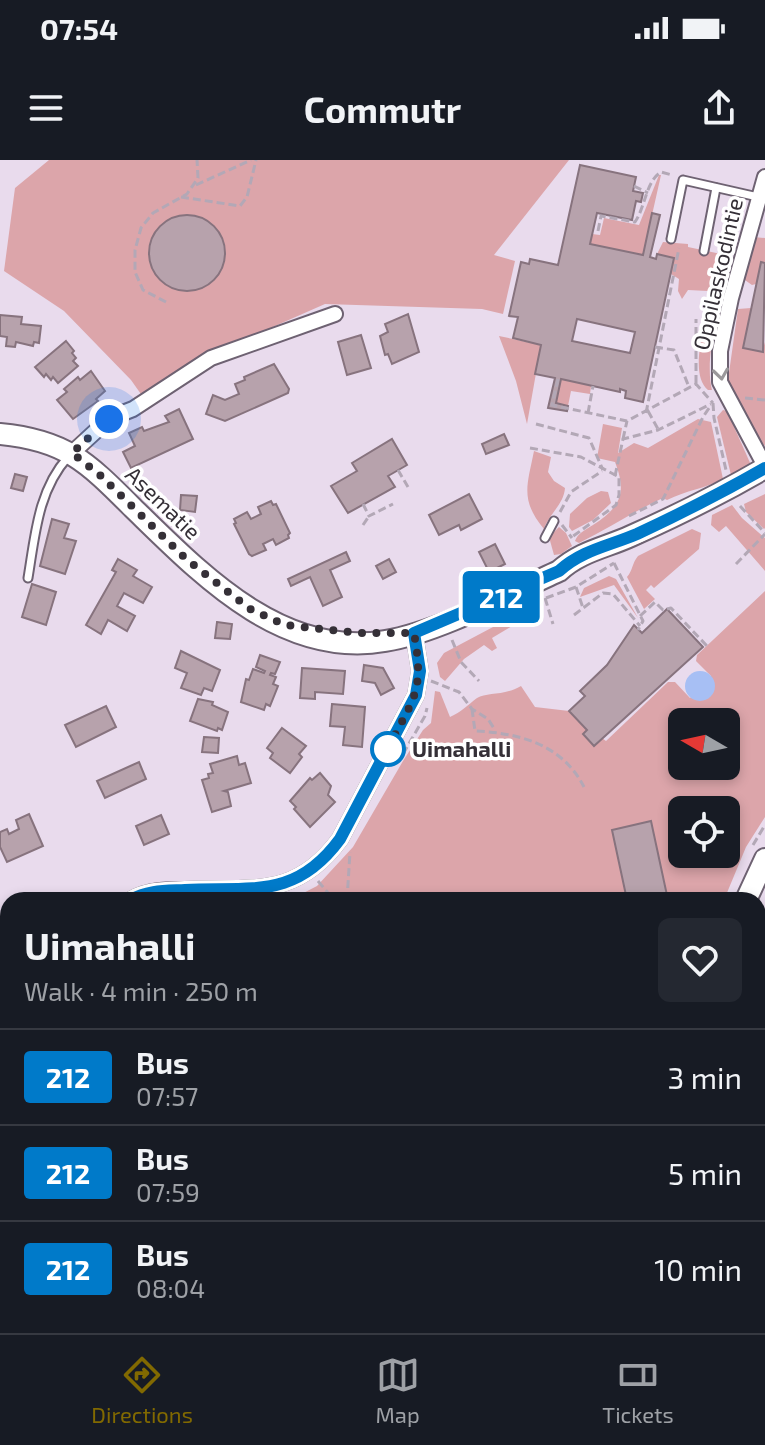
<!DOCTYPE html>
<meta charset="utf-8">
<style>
:root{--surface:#171b24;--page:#242831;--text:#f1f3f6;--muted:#9ea1a6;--line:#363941;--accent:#816901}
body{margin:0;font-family:"Exo 2",sans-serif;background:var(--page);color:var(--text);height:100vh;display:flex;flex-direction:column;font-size:30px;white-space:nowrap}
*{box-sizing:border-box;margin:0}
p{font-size:26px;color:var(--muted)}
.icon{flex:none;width:44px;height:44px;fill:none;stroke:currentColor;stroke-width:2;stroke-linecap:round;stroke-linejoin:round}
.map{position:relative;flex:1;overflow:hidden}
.details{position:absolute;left:0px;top:732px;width:766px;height:442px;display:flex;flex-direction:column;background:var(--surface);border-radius:24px 24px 0 0;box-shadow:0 4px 12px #0003}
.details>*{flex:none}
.badge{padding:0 16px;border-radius:6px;font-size:28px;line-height:52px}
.needle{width:52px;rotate:279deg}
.buttons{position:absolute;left:668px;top:548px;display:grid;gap:16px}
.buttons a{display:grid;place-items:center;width:72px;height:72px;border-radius:12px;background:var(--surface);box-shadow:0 4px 12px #0003;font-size:40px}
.you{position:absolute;width:40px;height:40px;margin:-20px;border:6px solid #fff;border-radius:50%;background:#1a73e8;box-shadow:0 0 0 12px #1a73e833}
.map>.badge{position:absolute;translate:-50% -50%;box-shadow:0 0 0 4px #fff}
.round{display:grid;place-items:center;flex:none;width:84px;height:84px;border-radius:12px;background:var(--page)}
.head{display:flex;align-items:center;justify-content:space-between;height:136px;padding:0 24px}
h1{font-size:38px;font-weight:700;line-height:60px}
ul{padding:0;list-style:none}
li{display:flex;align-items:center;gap:24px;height:96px;padding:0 24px;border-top:2px solid var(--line)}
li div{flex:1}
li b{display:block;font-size:30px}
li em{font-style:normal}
li .badge{min-width:88px;font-weight:700;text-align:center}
.status{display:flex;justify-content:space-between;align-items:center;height:56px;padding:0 40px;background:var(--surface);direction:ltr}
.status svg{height:22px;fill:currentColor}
header{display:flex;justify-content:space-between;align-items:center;height:104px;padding:0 24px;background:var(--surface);font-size:36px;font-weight:700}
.tab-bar{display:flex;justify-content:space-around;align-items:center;height:112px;border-top:2px solid var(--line);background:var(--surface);font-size:22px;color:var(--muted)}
.tab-bar a{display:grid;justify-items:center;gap:4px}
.tab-bar .active{color:var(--accent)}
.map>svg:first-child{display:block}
</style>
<div class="status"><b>07:54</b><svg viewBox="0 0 49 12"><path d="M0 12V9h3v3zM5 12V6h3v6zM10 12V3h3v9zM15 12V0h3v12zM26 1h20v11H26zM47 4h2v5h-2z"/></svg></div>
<header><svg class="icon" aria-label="menu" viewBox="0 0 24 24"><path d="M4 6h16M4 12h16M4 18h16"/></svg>Commutr<svg class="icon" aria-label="share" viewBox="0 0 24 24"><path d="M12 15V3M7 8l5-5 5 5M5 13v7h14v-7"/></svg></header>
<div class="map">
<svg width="765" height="1173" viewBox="0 0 765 1173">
<rect width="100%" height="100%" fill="#e9dbed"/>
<g fill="#dca5aa" fill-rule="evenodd">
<polygon points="49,0 569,0 494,95 515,101 503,154 482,149 325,144 207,196 143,237 131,220 64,151 4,111 15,28"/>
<polygon points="659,15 661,15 643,95 590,84 592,74 600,75 604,58 639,65"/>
<path d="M732 38 745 41C734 85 701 189 712 230H708C687 212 708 159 711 135L708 131 688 130 682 139 678 131 679 119 671 114 674 98 657 94 663 82 688 84V87L721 94Z"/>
<polygon points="753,77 765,78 765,103 761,102 756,124 752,125 742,118"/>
<polygon points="751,148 743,187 762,192 765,182 765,286 756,277 727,227 738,149"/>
<polygon points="499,176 541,185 527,264 516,221"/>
<polygon points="561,219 591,226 590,234 571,231 568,246 556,243"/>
<polygon points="723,250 727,251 751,305 731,315 717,257"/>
<path d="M698 259 711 262 723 319C704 329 687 330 667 340L663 338C634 351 608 369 579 383L575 381C578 373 585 370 593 365 621 347 627 333 615 302L597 298 603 264 622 268 618 293 634 283 648 288Z"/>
<path d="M534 291 551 297 548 312 554 321 565 328C564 344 549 354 544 369 520 340 527 326 534 291Z"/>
<polygon points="601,331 608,332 611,343 593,360 572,371 569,367 570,354 587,338"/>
<polygon points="765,334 765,368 764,369 746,352 744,344"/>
<polygon points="732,345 742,358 765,378 765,411 726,366 719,372 711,365 712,355"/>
<polygon points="559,367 566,373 572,386 561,394 554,395 549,377"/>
<path d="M692 369 701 373 699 389 654 428 651 425 646 430 655 439 644 449 627 417C633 410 632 403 638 396Z"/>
<polygon points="609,416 616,419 638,458 614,425 580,437 584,428"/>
<path d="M765 431V657L746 687 724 740H290L317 726 353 687 403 601 423 570 431 563 435 531 440 532 450 557C461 552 468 545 477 538 487 532 504 536 521 526L535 547 569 551 587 570 583 575 594 586 602 578 606 581 668 522H675L690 538 711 516 696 501 697 495ZM682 562H726V606H682ZM682 650H726V694H682Z"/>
<polygon points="512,457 517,463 492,478 497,488 492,491 484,485 464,499 445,521 440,517 437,503 444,493"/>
<polygon points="276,1166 561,1166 559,1173 275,1173"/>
</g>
<circle fill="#a7bff4" cx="700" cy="526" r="15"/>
<g fill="#b7a2ac" stroke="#87737e" stroke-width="2" fill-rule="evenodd">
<path d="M580 5 636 17 633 31 643 33 641 42 636 41 632 60 597 53 590 84 643 95 652 53 660 55 650 97 656 99 657 94 674 98 643 242 625 238 626 231 620 229V232L561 219 556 243 568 246 567 251 548 248 555 218 535 214 541 185 513 178 518 157 509 156 521 102 529 104 530 99 558 105ZM577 159 635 172 630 193 572 181Z"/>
<circle cx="187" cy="93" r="38"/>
<polygon points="761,102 765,103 763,192 743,188"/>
<polygon points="408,154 419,192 392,204 388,194 385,195 380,176 388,172 385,164"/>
<polygon points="0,155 22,157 21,164 41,166 39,183 34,182 33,186 16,182 15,187 6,186 7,177 0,176"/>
<polygon points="361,175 371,208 347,215 338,182"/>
<polygon points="66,181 74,191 72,193 76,198 73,201 78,206 58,223 53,217 51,220 46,214 44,217 35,207"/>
<polygon points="274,204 289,229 288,233 225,261 206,254 213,235 225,240 239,234 235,224 245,220 244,217"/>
<polygon points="91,211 105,231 96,239 98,241 73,259 57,240 67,232 64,229 78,217 80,220"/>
<polygon points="179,249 193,279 131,308 123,292 135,286 129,273 142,267 144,271 169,262 165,256"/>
<polygon points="504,274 509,285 486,294 482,284"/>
<polygon points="392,279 407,305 388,316 395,327 348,353 331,326 357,311 352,303"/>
<polygon points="15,314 27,317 23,331 11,328"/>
<polygon points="469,334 482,359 461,370 459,365 439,375 429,355"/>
<polygon points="181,335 197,336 195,352 180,350"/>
<polygon points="271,341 273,345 276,344 290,373 288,375 289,378 276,385 273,379 263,384 266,390 252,396 249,394 234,364 236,363 234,359 247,352 251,359 261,354 258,347"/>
<polygon points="52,359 69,364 64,378 76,381 65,414 40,406"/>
<polygon points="495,384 505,404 489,412 479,392"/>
<polygon points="346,392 350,401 330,410 342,437 323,446 310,417 291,426 288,419"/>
<polygon points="118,399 137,410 133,416 152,427 143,443 124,433 117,446 135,456 127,471 108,460 101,474 86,465 116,412 112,410"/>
<polygon points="389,399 396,412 383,419 376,406"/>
<polygon points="32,424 56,432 46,465 22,457"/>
<polygon points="667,449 703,487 594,586 583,574 587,570 569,551 585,536 580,531 607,505 634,465 642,473"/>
<polygon points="217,462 232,464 230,479 215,478"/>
<polygon points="181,491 220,510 212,531 204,528 201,535 181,528 187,513 175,508"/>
<polygon points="260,495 280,502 275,514 271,513 270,515 276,517 273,524 278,526 270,546 266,544 264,550 241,542 246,519 249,520 253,509 264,513 265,511 256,507"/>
<polygon points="364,505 383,508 394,528 381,535 375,523 362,521"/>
<polygon points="302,508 345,511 343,534 315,532 315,539 300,538"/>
<polygon points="198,539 213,542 212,545 228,552 222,570 218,568 217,571 190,561"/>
<polygon points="332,544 365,547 362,587 343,585 345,567 330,566"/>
<polygon points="106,546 116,567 76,587 65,565"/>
<polygon points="282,568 306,586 299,594 302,597 290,613 270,598 273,593 267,588"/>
<polygon points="204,577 219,578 218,593 202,592"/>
<polygon points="237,596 239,605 245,603 251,623 224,631 228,632 231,646 212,652 202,620 209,618 208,614 213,613 210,604"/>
<polygon points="139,602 146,619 105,638 97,621"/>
<polygon points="320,613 331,626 328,635 335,642 310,667 294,649 296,647 290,641 310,618 312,620"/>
<polygon points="29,654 43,686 7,702 0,687 0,672 7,669 9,674 19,669 16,660"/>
<polygon points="161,655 169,674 144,685 136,666"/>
<polygon points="651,661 668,740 627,740 612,670"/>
<polygon points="3,810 8,826 0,829 0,811"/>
<polygon points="758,878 765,880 765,901 758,897"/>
<polygon points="8,898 8,937 0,941 0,901"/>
<polygon points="7,978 8,1043 7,1044 0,1025 0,980"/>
<polygon points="758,1036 765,1039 765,1056 758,1053"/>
<polygon points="89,1166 132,1166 133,1170 123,1173 91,1173"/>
<polygon points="141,1166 179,1166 155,1173 143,1173"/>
<rect x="208" y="1166" width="24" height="7"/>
</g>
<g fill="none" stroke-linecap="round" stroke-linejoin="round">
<defs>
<g id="lane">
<polyline points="671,79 683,20 758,37"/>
<polyline points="704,91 716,28"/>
<polyline points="545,378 554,361"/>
<path d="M28 418C35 376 38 330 68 297"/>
</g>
<g id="street">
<polyline points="765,17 731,138 720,191 720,222 765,306"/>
<polyline points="72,293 110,258 133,249 211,198 335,154"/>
<path d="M131 740C148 730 167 730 185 730 253 727 296 739 340 679L416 535 420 511 414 473"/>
<polyline points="0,872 8,869"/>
<polyline points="758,1108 765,1103"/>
<polyline points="64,1166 66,1173"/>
<polyline points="4,1173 8,1159"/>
<polyline points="708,1173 713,1166"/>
</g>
<g id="secondary">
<path d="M0 274C66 280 88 303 133 348 200 413 281 499 385 481 440 472 508 434 559 411 581 391 605 388 631 376 676 356 722 333 765 308"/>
<polyline points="746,740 765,699"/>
<polyline points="666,1166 676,1173"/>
<polyline points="588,1173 591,1166"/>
</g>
</defs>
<use href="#lane" stroke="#6e6272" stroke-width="11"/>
<use href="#street" stroke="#6e6272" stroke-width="18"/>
<use href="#secondary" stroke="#6e6272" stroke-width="24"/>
<g stroke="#b3a8b6" stroke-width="3" stroke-dasharray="8 4" stroke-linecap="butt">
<polyline points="196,25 251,0"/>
<polyline points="634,26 648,33"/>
<polyline points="181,37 240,46 247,37 256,0"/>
<path d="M598 71 601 56 635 62C645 48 646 21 661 12L672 15"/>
<polyline points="166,142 143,130 135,112 135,90 141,68 153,53 187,34 198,18 197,0"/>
<polyline points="655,187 674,190 689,227"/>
<polyline points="558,219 552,245 627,261 696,224 713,243"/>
<polyline points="696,223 696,159"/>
<polyline points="745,238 765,240"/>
<polyline points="713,243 714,258 726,310"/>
<polyline points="648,251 658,269"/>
<polyline points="588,253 593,226"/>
<polyline points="646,253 679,88"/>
<polyline points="536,264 589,278 603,310"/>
<polyline points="623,279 627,261"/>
<polyline points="530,288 581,297 619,317 619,335 616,345 572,377"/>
<polyline points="398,310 408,327"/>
<polyline points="615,316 623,279 658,270 711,244"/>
<polyline points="363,344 369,356 393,344"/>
<polyline points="740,346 765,373"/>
<polyline points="560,352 571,332 602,311"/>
<polyline points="629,356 663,339 703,257 711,245"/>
<polyline points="363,365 369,356"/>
<polyline points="562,365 572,378"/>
<polyline points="614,403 643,461 638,470"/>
<polyline points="736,404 765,374"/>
<polyline points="576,427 583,448"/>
<polyline points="545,438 553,464"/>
<polyline points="546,438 576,427 614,403"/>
<polyline points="574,455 603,433 613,434 640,466"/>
<polyline points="640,456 655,442 663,450 671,448 707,486"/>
<polyline points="452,480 461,502 479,521"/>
<polyline points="431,521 459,532 472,549 488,559 495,570"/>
<path d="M472 549 475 571C519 573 562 584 584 627"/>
<polyline points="403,594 425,556 427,548"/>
<polyline points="753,685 765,665"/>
<polyline points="318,721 334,740"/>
<polyline points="347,740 350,692"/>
<polyline points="639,1166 651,1170"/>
<polyline points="26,1173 27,1166"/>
<polyline points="305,1173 307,1166"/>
<polyline points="378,1173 382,1166"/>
<polyline points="444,1173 444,1166"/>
<polyline points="564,1173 566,1166"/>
<polyline points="609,1173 625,1166"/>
</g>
<use href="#lane" stroke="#fff" stroke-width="7"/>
<use href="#street" stroke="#fff" stroke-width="14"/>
<use href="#secondary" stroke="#fff" stroke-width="20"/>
</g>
<defs><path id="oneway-chevron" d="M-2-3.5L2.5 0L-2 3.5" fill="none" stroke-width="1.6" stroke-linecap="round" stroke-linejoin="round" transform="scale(2)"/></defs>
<use stroke="#9a989b" href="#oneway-chevron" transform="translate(721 214) rotate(82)"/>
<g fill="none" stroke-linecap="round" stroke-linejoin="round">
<defs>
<path id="line" d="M131 740C148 730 167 731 185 730 253 727 296 739 340 679L416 535 420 511 414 473 559 411C582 390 609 386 637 374 680 354 723 332 765 308"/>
</defs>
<use href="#line" stroke="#fff" stroke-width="18"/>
<use href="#line" stroke="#007ac9" stroke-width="12"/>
<path stroke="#353037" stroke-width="8" stroke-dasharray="0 14.4" d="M109 259 72 293 100 315 186 399 250 449 285 465 359 473H414C425 534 413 537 388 589"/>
</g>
<circle fill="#fff" stroke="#007ac9" stroke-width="4" cx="388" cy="589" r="16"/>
<g text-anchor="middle" stroke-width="7" stroke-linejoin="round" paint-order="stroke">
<g font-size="22" fill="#353037" stroke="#fff">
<text transform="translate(718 114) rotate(-77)" y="8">Oppilaskodintie</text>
<text transform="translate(163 343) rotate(44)" y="8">Asematie</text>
</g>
<g font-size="22" font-weight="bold" fill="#353037" stroke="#fff" text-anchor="start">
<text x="412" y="597">Uimahalli</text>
</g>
</g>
</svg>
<div class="buttons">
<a><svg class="needle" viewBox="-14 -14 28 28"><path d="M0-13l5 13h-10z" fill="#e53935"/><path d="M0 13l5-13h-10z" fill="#9ea1a6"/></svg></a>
<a><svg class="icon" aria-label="locate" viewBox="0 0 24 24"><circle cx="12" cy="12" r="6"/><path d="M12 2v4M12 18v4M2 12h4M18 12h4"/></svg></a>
</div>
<div class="you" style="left:109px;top:259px"></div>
<b class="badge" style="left:501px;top:437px;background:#007ac9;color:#fff">212</b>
<section class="details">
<div class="head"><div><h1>Uimahalli</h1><p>Walk · 4 min · 250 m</p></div><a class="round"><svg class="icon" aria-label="heart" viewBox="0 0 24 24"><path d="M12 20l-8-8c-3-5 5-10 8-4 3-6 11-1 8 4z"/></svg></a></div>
<ul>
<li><span class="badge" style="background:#007ac9;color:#fff">212</span><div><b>Bus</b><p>07:57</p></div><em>3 min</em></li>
<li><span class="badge" style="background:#007ac9;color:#fff">212</span><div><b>Bus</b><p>07:59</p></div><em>5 min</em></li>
<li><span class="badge" style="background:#007ac9;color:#fff">212</span><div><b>Bus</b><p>08:04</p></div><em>10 min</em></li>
</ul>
</section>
</div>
<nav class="tab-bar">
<a class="active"><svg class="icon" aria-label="directions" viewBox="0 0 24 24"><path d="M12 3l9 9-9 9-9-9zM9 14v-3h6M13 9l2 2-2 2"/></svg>Directions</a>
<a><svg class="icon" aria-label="map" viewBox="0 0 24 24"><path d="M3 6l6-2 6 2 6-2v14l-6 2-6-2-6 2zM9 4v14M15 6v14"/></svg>Map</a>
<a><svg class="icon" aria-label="tickets" viewBox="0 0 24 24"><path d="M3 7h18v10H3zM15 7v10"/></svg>Tickets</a>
</nav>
